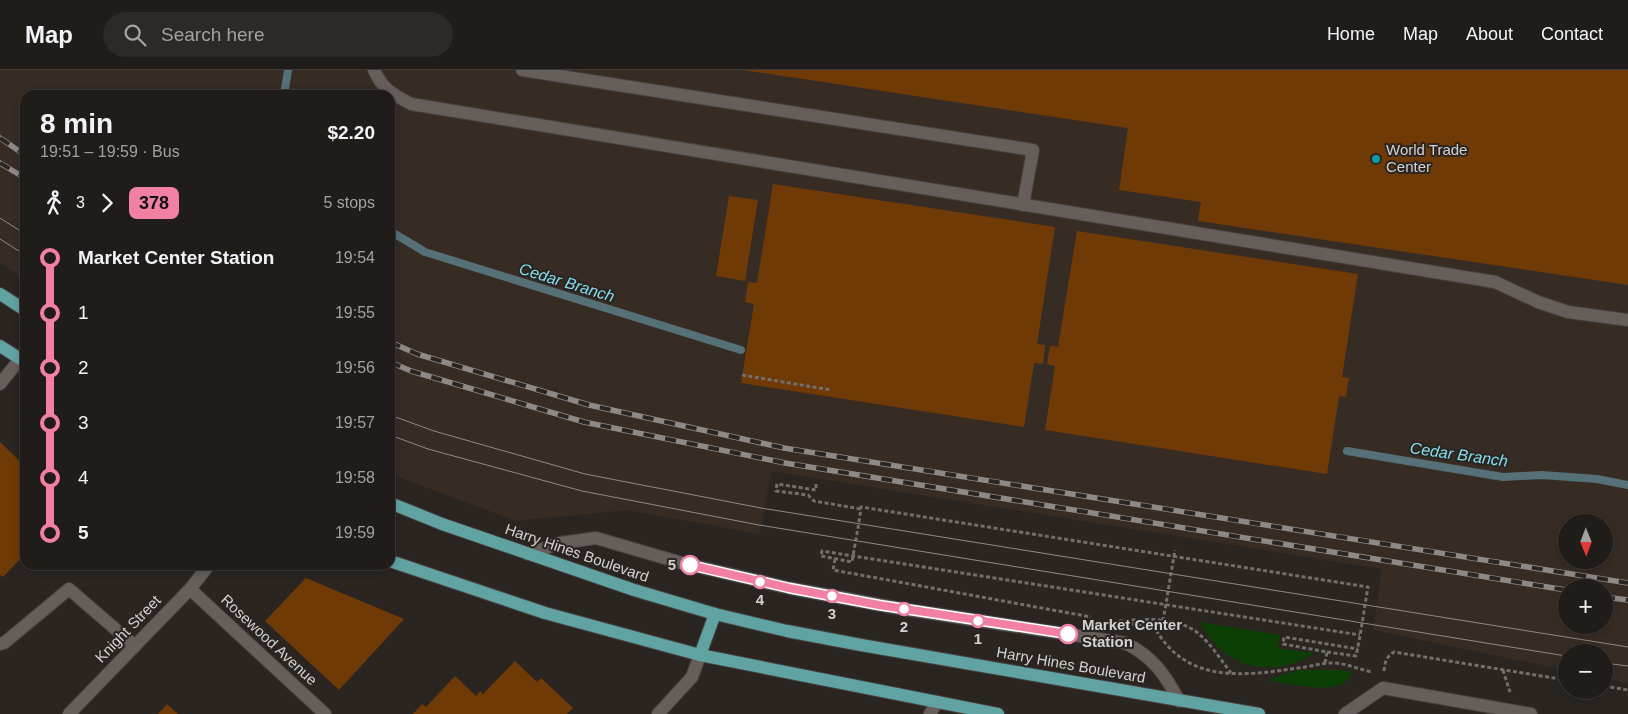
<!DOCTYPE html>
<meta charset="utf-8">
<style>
:root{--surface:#201c19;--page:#2d2926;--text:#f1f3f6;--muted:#a2a1a2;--line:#3d3a38}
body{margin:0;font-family:Arial,sans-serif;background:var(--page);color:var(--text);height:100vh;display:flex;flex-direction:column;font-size:19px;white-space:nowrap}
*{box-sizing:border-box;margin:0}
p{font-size:16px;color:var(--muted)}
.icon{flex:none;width:28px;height:28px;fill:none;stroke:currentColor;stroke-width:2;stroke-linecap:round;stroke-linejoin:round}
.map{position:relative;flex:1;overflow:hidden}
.side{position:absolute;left:20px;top:20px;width:375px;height:480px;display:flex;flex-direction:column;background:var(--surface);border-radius:15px;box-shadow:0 2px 8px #0003,0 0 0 1px var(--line)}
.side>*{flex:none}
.badge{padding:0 10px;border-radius:8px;font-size:18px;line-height:32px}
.needle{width:32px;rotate:179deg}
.fabs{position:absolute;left:1558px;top:444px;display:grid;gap:10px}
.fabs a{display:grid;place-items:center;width:55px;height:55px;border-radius:50%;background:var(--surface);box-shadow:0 2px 8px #0003,0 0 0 1px var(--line);font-size:25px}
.map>.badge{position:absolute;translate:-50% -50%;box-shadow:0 0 0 2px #fff}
.legs{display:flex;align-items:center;gap:8px;height:55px;padding:0 20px;font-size:16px}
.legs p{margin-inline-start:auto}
.overview{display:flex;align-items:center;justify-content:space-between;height:85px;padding:0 20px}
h1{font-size:28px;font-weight:800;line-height:38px}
ul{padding:0 20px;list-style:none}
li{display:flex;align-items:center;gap:18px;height:55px;font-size:19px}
li i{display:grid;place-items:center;width:8px;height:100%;margin:0 6px;background:currentColor}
li i::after{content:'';width:12px;height:12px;margin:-6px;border:4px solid;border-radius:50%;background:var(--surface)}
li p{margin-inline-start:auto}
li:first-child i{background:linear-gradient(#0000 50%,currentColor 0)}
li:last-child i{background:linear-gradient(currentColor 50%,#0000 0)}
header{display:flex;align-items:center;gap:30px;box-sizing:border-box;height:70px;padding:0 25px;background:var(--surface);border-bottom:1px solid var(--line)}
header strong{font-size:24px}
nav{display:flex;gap:28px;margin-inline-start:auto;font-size:18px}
.search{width:350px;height:45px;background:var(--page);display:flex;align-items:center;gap:12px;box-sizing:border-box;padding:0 18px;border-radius:28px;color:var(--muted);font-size:19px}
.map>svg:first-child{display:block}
</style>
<header>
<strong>Map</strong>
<div class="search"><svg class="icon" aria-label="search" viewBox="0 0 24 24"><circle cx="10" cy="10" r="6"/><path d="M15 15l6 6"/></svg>Search here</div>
<nav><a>Home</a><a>Map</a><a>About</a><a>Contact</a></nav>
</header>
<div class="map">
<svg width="1628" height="644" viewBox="0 0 1628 644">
<rect width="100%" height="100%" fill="#2a2521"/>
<path fill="#372c24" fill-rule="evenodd" d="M0 0H1628V613L1604 608V582H1566V600L1373 560 1382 499 771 401 760 464 628 440 516 451 390 404V25H25V209L0 193ZM1566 452H1604V490H1566ZM1566 518H1604V555H1566Z"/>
<g fill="#0c3f05">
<path d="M1200 552 1280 565 1278 578 1314 583C1279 606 1236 602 1210 568 1206 564 1203 557 1200 552Z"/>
<path d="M1301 600H1339L1352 602C1350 607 1347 611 1342 614 1327 622 1285 614 1268 610L1288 603Z"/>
</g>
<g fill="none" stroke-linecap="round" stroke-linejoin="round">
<g stroke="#557076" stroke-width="8">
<polyline points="284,25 288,0"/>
<polyline points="390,161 425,182 741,280"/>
<polyline points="1347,381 1503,407 1542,405 1597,409 1628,415"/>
</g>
</g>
<g fill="#703a07">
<polygon points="743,0 1628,0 1628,215 1198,151 1201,132 1119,120 1128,58"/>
<polygon points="773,114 1055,157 1037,274 1045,275 1043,294 1034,293 1024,357 741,313 754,234 745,232 748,212 757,213"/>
<polygon points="729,126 758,130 745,211 716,206"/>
<polygon points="1077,161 1358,204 1342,307 1349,308 1346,327 1339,326 1327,404 1045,360 1055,296 1047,294 1050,276 1058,277"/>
<polygon points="0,372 25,396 25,484 3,507 0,505"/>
<polygon points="306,508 404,549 339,620 265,551"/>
<polygon points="515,591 537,612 541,608 573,638 567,644 413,644 422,634 426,637 455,606 476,626 480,621 483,624"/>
<polygon points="167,634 178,644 158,644"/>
</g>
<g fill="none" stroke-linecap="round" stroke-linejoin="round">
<defs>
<g id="lane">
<path d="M374 0C383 20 393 24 411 34L1495 212 1538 232 1568 242 1628 250"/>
<polyline points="522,0 1033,80 1023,135"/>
<polyline points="0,314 20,289"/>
<path d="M528 484 560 473 596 468 682 493 789 518 897 538 1125 573C1152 586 1165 604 1179 631"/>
<polyline points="0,574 4,573 69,519 135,576"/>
<polyline points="930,644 937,632"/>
<polyline points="1345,644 1383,618 1531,644"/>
</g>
<g id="street">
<polyline points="190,519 325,644"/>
<polyline points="69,644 190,519 209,495"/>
<polyline points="658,644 692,607 700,585"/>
</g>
<g id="primary">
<polyline points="0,224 25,240"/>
<polyline points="0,276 25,292"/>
<polyline points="390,433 442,454 634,520 715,544 787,561 861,575 1259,644"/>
<polyline points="390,491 545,543 700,585 998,644"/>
<polyline points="700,585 715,544"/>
</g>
</defs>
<use href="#lane" stroke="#45413e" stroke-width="14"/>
<use href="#street" stroke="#45413e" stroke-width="14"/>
<use href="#primary" stroke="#45413e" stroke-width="14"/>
<g stroke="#736e6a" stroke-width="3" stroke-dasharray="4 2.5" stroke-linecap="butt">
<polyline points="742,305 831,320"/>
<polyline points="816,414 816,420 777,414 776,421 808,425 814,431 861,439"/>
<polyline points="835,489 833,500 1091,547"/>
<path d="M1119 551C1144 549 1178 546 1199 564 1211 574 1221 590 1231 603"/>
<polyline points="1163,551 1175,480"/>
<path d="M1132 554 1155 558C1186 614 1244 606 1298 598 1310 597 1321 593 1332 593 1347 593 1359 600 1373 602"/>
<path d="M1327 582 1356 586C1361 563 1364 540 1368 517L861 437C859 455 855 473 852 492L821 486 822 481 853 486 1360 565"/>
<polyline points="1325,593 1327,582 1283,574 1284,567 1358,579"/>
<polyline points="1503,600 1510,622"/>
<path d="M1384 601C1385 592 1386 587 1394 582L1566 610"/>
<polyline points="1604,616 1628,620"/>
</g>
<use href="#lane" stroke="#655e5a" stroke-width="12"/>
<use href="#street" stroke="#655e5a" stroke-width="12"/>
<use href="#primary" stroke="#61a3a2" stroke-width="12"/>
<g stroke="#8e8986" stroke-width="1">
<polyline points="0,148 25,164"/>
<polyline points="0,169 25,185"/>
<polyline points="390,345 434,361 585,404 761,438 1628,577"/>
<polyline points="390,365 428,379 582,421 759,455 1566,586"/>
<polyline points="1604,593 1628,596"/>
</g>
<defs>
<g id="rail">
<polyline points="0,68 25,85"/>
<polyline points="0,93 25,108"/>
<polyline points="390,272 417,284 589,335 784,378 1628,513"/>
<polyline points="390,292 411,301 584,352 785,393 1566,520"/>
<polyline points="1604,527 1628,530"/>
</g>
</defs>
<use href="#rail" stroke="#8e8986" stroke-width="5.5"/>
<use href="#rail" stroke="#2a2521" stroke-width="4" stroke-dasharray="11" stroke-linecap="butt"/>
</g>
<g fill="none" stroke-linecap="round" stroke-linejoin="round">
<defs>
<polyline id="line-1" points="690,495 789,518 879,535 1068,564"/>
</defs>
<use href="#line-1" stroke="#fff" stroke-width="11"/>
<use href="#line-1" stroke="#f280a4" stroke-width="8"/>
</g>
<circle fill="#0f9aa8" stroke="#2a2521" stroke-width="2" cx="1376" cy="89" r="5"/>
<g fill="#fff" stroke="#f280a4" stroke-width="2.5">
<circle cx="690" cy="495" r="9"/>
<circle cx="760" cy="512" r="6"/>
<circle cx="832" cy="526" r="6"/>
<circle cx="904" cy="539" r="6"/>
<circle cx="978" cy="551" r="6"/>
<circle cx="1068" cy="564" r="9"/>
</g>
<g text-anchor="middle" stroke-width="4" stroke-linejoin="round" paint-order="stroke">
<g font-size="15" fill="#d5d1ce" stroke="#2a2521" text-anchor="start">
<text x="1386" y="85">World Trade<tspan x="1386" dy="17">Center</tspan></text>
</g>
<g font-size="15" fill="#d5d1ce" stroke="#2a2521">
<text transform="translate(577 483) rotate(19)" y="5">Harry Hines Boulevard</text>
<text transform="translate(128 559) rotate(-46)" y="5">Knight Street</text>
<text transform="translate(269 570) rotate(43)" y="5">Rosewood Avenue</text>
<text transform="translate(1071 595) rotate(10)" y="5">Harry Hines Boulevard</text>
</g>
<g font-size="15" font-weight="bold" fill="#d5d1ce" stroke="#2a2521">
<text x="676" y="500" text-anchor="end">5</text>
<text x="760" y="535">4</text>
<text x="832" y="549">3</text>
<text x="1082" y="560" text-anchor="start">Market Center<tspan x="1082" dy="17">Station</tspan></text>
<text x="904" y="562">2</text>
<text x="978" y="574">1</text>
</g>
<g font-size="16" font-style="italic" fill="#86def3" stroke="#2a2521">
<text transform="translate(567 212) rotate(17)" y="6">Cedar Branch</text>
<text transform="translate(1459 384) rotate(8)" y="6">Cedar Branch</text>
</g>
</g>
</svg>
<div class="fabs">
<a><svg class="needle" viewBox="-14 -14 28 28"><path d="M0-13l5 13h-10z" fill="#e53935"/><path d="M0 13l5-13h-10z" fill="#a2a1a2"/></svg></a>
<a>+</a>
<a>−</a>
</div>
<section class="side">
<div class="overview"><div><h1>8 min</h1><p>19:51 – 19:59 · Bus</p></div><b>$2.20</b></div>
<div class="legs"><svg class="icon" aria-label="walk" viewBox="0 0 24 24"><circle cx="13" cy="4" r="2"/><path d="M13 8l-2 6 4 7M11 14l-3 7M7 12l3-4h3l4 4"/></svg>3<svg class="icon" aria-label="forward" viewBox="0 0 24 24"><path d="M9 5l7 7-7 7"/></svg><b class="badge" style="background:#f280a4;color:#111">378</b><p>5 stops</p></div>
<ul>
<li><i style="color:#f280a4"></i><b>Market Center Station</b><p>19:54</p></li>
<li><i style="color:#f280a4"></i><span>1</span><p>19:55</p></li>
<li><i style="color:#f280a4"></i><span>2</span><p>19:56</p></li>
<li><i style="color:#f280a4"></i><span>3</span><p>19:57</p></li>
<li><i style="color:#f280a4"></i><span>4</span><p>19:58</p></li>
<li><i style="color:#f280a4"></i><b>5</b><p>19:59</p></li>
</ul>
</section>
</div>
